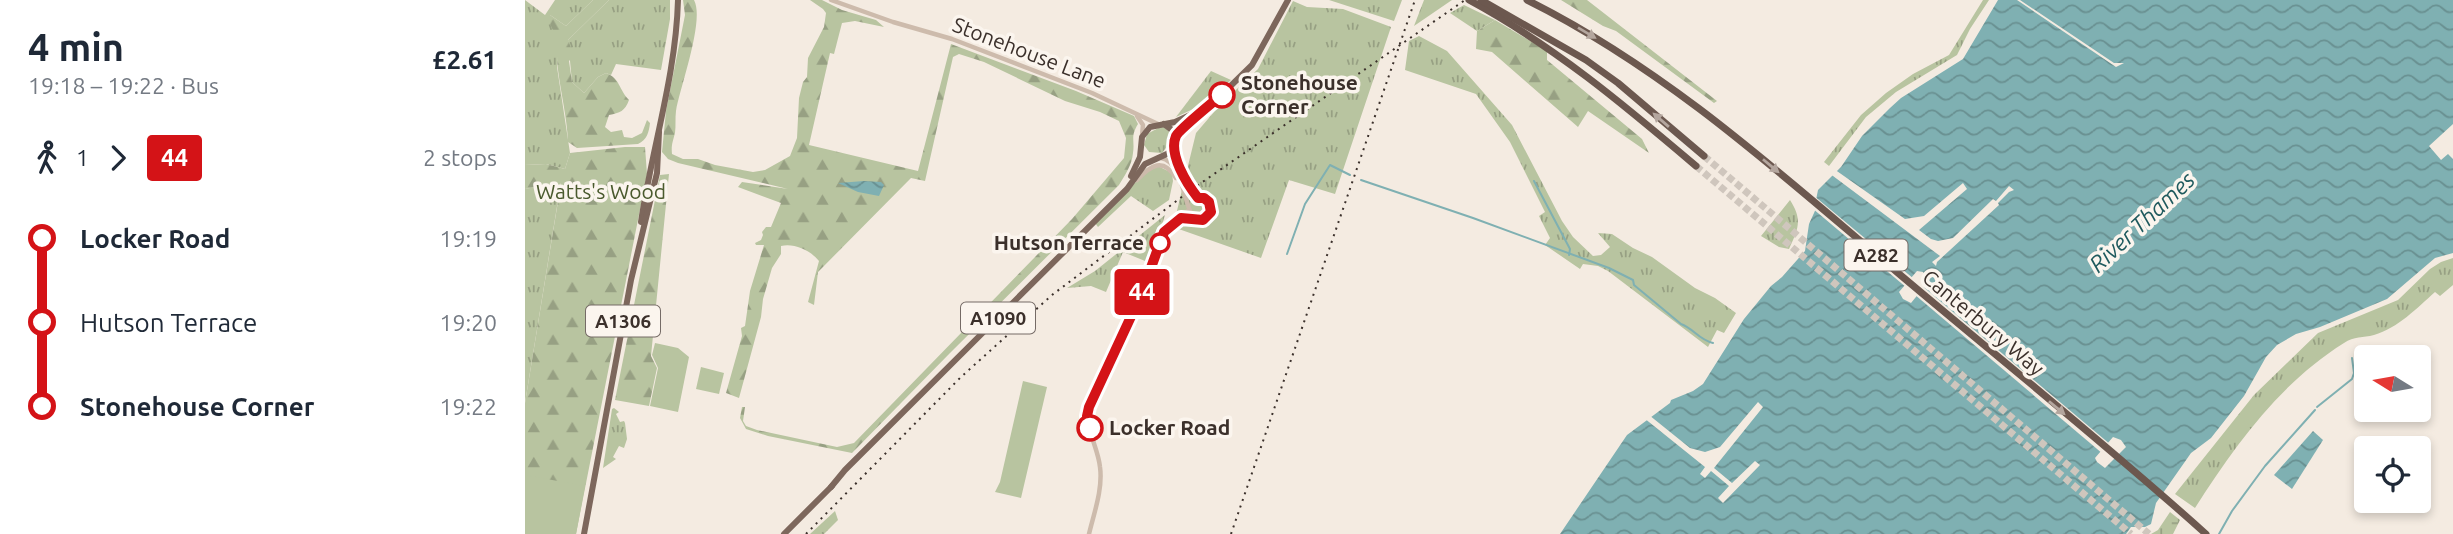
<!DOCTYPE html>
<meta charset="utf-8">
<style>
:root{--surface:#fff;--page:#f6f6f7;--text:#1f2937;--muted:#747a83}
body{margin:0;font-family:Ubuntu,sans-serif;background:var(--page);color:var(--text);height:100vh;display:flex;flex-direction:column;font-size:26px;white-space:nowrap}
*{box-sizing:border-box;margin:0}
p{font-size:23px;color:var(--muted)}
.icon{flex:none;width:38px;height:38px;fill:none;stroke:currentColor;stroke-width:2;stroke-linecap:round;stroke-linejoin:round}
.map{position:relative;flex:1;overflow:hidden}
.drawer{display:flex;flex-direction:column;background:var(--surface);width:525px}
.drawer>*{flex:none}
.badge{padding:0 14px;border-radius:5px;font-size:24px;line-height:46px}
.needle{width:46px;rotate:281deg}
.fabs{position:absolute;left:1829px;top:345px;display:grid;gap:14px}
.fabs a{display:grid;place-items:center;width:77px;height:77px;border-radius:7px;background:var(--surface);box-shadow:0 4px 10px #0003;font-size:35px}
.map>.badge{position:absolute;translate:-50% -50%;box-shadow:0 0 0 4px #fff}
.legs{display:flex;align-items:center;gap:10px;height:77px;padding:0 28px;font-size:23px}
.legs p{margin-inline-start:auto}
.overview{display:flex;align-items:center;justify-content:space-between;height:119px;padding:0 28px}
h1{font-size:38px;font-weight:700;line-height:52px}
ul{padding:0 28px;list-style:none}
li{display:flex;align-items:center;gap:24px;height:84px;font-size:26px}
li i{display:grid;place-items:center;width:10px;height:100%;margin:0 9px;background:currentColor}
li i::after{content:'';width:18px;height:18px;margin:-9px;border:5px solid;border-radius:50%;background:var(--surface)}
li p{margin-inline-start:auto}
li:first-child i{background:linear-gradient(#0000 50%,currentColor 0)}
li:last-child i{background:linear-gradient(currentColor 50%,#0000 0)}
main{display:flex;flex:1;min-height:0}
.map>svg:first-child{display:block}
</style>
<main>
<section class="drawer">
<div class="overview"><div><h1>4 min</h1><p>19:18 – 19:22 · Bus</p></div><b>£2.61</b></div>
<div class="legs"><svg class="icon" aria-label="walk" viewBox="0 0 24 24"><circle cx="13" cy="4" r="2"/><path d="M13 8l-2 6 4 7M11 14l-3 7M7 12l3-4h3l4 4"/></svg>1<svg class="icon" aria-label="forward" viewBox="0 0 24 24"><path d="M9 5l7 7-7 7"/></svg><b class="badge" style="background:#d41317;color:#fff">44</b><p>2 stops</p></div>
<ul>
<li><i style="color:#d41317"></i><b>Locker Road</b><p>19:19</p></li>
<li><i style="color:#d41317"></i><span>Hutson Terrace</span><p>19:20</p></li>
<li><i style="color:#d41317"></i><b>Stonehouse Corner</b><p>19:22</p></li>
</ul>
</section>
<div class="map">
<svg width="1928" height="534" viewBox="0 0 1928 534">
<defs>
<pattern id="grass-tufts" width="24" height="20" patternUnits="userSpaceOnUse" patternTransform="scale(1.75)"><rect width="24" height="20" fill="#b8c4a0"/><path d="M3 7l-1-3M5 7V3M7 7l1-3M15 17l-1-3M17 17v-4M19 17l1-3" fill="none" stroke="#97a083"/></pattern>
<pattern id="forest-firs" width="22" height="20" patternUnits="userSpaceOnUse" patternTransform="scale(1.75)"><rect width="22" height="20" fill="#b8c4a0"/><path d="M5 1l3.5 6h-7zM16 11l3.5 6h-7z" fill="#97a083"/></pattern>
<pattern id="wetland-marsh" width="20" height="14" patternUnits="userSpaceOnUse" patternTransform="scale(1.75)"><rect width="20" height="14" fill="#b8c4a0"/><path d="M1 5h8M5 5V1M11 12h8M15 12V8" fill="none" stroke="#97a083"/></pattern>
<pattern id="water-waves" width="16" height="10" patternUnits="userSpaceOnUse" patternTransform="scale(1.75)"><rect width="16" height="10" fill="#7fb0b2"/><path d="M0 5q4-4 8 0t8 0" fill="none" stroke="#699091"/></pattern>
</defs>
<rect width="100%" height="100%" fill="#f4ebe1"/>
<g fill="url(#grass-tufts)">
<polygon points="0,0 20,15 30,0 68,0 41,26 25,15 33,45 32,67 45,153 40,169 21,164 0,165"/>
<polygon points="84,0 145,0 145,19 136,70 91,64 86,75 81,73 73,77 59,93 47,82 43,40"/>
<polygon points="804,0 877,0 869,21"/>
<polygon points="899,0 927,0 889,26"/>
<polygon points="1458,0 1464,0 1445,29 1432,55 1371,92 1341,117 1304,166 1299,162 1336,115 1361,93 1388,74 1424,55"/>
<polygon points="768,1 782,7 818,9 866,27 810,194 764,180 736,258 648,227 671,133 695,105 733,69"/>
<polygon points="939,5 970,20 952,31 925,13"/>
<polygon points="894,36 922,51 987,125 1037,221 1048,237 1068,256 1076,255 1085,247 1073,233 1087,234 1108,248 1127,257 1170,288 1190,298 1211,313 1199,333 1192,330 1183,347 1083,271 1073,266 1058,264 1055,269 1020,245 1025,238 1014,216 1020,212 985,142 951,94 880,70 884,41"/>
<polygon points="686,71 706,80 677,105 651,117"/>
<polygon points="637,126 646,133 647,140 637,153 624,152 619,145 622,134"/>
<polygon points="633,166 647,173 648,181 644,200 628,211 606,196 573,227 570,223 624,169"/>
<polygon points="36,182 0,403 0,189"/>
<path d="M1265 200C1278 220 1273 229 1264 249L1254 247 1236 236Z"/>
<polygon points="640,215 625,263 598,252 581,292 566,286 542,288 570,271"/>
<path d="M1928 258V285L1915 296 1910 292C1892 308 1873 328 1849 335 1838 338 1829 336 1819 343 1755 383 1710 445 1670 508L1650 494 1729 395 1793 333 1873 300 1905 269 1916 262Z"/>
<polygon points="89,408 94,412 91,414 95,422 99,421 100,423 102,439 99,448 94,446 88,457 91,459 78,468 87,409"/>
<polygon points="310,511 313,520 299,534 285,534"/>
</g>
<g fill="url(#forest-firs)">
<path d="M68 0H84L43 40 49 56 44 61 47 82 59 93 73 77 81 73C95 78 94 90 104 100 100 111 95 113 84 115L80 127 86 132 97 130 99 137 107 138 117 133 122 120 125 123C124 132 122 140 113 144L52 148 43 142C42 118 36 94 33 70 31 52 34 37 23 21L25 15 41 26Z"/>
<path d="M158 0H169C180 20 155 87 151 111 150 118 151 126 150 133 148 141 146 145 147 154L158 159H173L190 165 228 172 240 170 265 156 272 138 274 98 278 82 282 77 283 58 299 27 301 13 298 9 285 0H297L317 10 351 20 359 27 330 21 317 23 309 54 305 53 284 145 393 171 426 44 551 91 609 116 613 124C605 137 610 140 608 153 607 165 600 175 594 185L425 353 327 453 243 436 221 429 215 418 217 407H220L218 421 221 426 232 430 312 447 329 443 547 219 599 158 601 138 594 121 575 112 540 101 459 62 434 54 428 57 400 181 386 178 293 272 289 305 283 302 294 261C285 250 269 243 256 246V254L247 268 238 299 236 317 214 398 201 393 217 336 216 328 220 326 225 291 239 245H231L230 243 236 240 238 235 237 232 241 227H246L256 203 213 187 217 182 263 189 153 163 143 159 137 152 141 111 160 15Z"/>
<polygon points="1036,0 1062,0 1192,101 1189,103 1091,31 1078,26"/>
<polygon points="970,20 1022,51 1022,60 1117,139 1124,153 1063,111 1053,127 967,52 951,49 952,31"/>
<polygon points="100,147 120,147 122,174 51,534 0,534 0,403 36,183 0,189 0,165 21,164 40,169 45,153"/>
<polygon points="144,174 126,356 132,368 124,406 90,400 135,175"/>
</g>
<polygon fill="url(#wetland-marsh)" points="1645,512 1655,520 1648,534 1626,534 1633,530"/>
<g fill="#b8c4a0">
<polygon points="130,343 153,348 164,357 153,412 125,406 133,368 127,355"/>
<polygon points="176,367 199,373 194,394 171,389"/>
<polygon points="498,381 522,387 496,498 470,492 475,482"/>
<polygon points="0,475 60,486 51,534 0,534"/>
</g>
<g fill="url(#water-waves)" fill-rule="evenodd">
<path d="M1473 0H1928V253L1910 258 1862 299 1795 327 1771 334 1752 345 1741 357 1719 396 1686 438 1666 453 1631 503 1626 524 1620 527H1606L1601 534H1035L1102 435 1145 403 1146 400 1168 391 1178 384 1219 319 1246 286 1257 277 1280 251 1284 224 1294 202 1291 200 1293 190 1316 167 1337 136 1365 108 1376 98 1438 59ZM1392 271 1398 272 1404 281 1386 303 1378 299 1374 292ZM1588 437 1596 440 1601 447 1580 468 1572 462 1570 458Z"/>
<polygon points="339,181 356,182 359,185 354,196 333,192 313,183"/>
<polygon points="1788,431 1798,440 1767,489 1749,475"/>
</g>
<g fill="#f4ebe1">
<polygon points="1492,0 1495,0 1589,63 1599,63 1591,67"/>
<polygon points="1928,124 1928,159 1923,154 1916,160 1904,146"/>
<polygon points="1309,169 1380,219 1399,216 1438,183 1442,189 1394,230 1406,239 1413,241 1428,238 1468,199 1471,201 1484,186 1489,190 1484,192 1473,203 1474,205 1412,262 1411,266 1407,262 1415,256 1304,173"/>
<polygon points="1288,195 1389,279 1382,288 1287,208 1290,203"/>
<polygon points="1396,285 1586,445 1578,454 1389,294"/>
<polygon points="1233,402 1238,407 1189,468 1207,483 1230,461 1235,465 1198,503 1193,498 1204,486 1186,471 1180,478 1175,474 1180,467 1119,418 1124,415 1165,448 1180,452 1195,447"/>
</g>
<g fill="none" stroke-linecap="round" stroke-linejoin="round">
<g stroke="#7fb0b2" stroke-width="2">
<path d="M836 180 948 218 1084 268 1108 280 1109 285 1156 324C1168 328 1174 340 1188 343"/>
<polyline points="1009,181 1045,249 1044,255"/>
<polyline points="762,254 780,204 805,165 825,175"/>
<polyline points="1792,407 1827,379 1829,373 1827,358"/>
<polyline points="1694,534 1707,511 1740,466 1790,410"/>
</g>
<g stroke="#cfc6bd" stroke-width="7" stroke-dasharray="7 3.5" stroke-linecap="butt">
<polyline points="1179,156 1624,534"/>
<polyline points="1171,166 1606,534"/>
</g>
<g stroke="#cdbbac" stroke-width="4.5">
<polyline points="306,0 368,22 427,39 567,93 633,124"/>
<polyline points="612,116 618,125 617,136"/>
<path d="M649 144C649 162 662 184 673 198"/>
<path d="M636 158C658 162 658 202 668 217"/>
<path d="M612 180C626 165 638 157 651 178"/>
<path d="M656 218 668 217 676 220 685 215C689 205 683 197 673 198"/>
<path d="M564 534C569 513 578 489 575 467 573 447 559 427 564 407L616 295 639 231 664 210"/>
</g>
<g stroke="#7d675c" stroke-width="6">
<polyline points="650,139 655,130 679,112 727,65 763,0"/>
<polyline points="606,176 615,157 617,137 625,127 650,122 678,109"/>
<path d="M116 222C127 148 151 75 153 0"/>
<polyline points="306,487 320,470 602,189 620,164 644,153 650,139 647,130 639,124"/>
<polyline points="59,534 106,280 132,173 134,132"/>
<polyline points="259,534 307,486"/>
</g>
<g stroke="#6c584f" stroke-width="7">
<path d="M944 0C1029 46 1098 104 1171 166"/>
<polyline points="956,0 1061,60 1093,83 1179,156"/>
<path d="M1002 0C1141 69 1256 174 1373 273 1476 360 1581 444 1681 534"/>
</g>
<g stroke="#3b302b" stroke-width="2" stroke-dasharray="2 5" stroke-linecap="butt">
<polyline points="281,534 436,377 527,295 666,190 940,0"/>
<polyline points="706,534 890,0"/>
</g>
</g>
<defs><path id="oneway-solid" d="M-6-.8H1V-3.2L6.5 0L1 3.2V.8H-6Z" transform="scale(1.75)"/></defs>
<g fill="#b4a69e">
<use href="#oneway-solid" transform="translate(1062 33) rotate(31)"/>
<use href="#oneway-solid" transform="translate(1136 120) rotate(-139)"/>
<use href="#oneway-solid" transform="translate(1246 166) rotate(40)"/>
<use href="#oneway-solid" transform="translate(1532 408) rotate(40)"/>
</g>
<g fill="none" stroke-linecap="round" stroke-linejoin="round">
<defs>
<path id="line-1" d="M565 428 562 416 564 407 616 295 639 232 656 218 678 220 686 212 684 202 679 198H673C662 184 643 154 651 136 654 130 689 101 697 95"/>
</defs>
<use href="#line-1" stroke="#fff" stroke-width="16"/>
<use href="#line-1" stroke="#d41317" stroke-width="10"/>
</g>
<g fill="#fff" stroke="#d41317" stroke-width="3.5">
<circle cx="697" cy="95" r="12"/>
<circle cx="635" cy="243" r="9"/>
<circle cx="565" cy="428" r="12"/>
</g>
<g text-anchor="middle" stroke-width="7" stroke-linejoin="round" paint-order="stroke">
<g fill="#fbf5ee" stroke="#756b66" stroke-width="2">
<rect x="1319.5" y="239.5" width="63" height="31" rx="5"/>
<rect x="436" y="302.5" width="74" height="31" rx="5"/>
<rect x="61" y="305.5" width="74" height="31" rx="5"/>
</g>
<g font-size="19" font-weight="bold" fill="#3b302b">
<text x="1351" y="262">A282</text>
<text x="473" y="325">A1090</text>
<text x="98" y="328">A1306</text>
</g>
<g font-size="21" fill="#3b302b" stroke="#fbf5ee">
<text transform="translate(504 53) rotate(21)" y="7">Stonehouse Lane</text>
<text transform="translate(1458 323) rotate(40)" y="7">Canterbury Way</text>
</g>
<g font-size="21" font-weight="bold" fill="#3b302b" stroke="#fbf5ee" text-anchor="start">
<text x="716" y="90">Stonehouse<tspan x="716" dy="24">Corner</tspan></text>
<text x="619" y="250" text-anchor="end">Hutson Terrace</text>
<text x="584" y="435">Locker Road</text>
</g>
<g font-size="21" fill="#4a5a2e" stroke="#fbf5ee">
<text x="76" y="199">Watts's Wood</text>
</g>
<g font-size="23" font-style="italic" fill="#1f5a5e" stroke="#fbf5ee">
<text transform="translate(1617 222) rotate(-43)" y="8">River Thames</text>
</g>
</g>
</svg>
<div class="fabs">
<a><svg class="needle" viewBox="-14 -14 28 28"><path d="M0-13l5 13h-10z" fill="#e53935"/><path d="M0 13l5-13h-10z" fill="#747a83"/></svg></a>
<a><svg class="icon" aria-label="locate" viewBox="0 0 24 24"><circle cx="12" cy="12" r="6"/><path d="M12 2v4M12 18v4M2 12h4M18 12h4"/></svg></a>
</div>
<b class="badge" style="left:617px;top:292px;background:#d41317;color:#fff">44</b>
</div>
</main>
